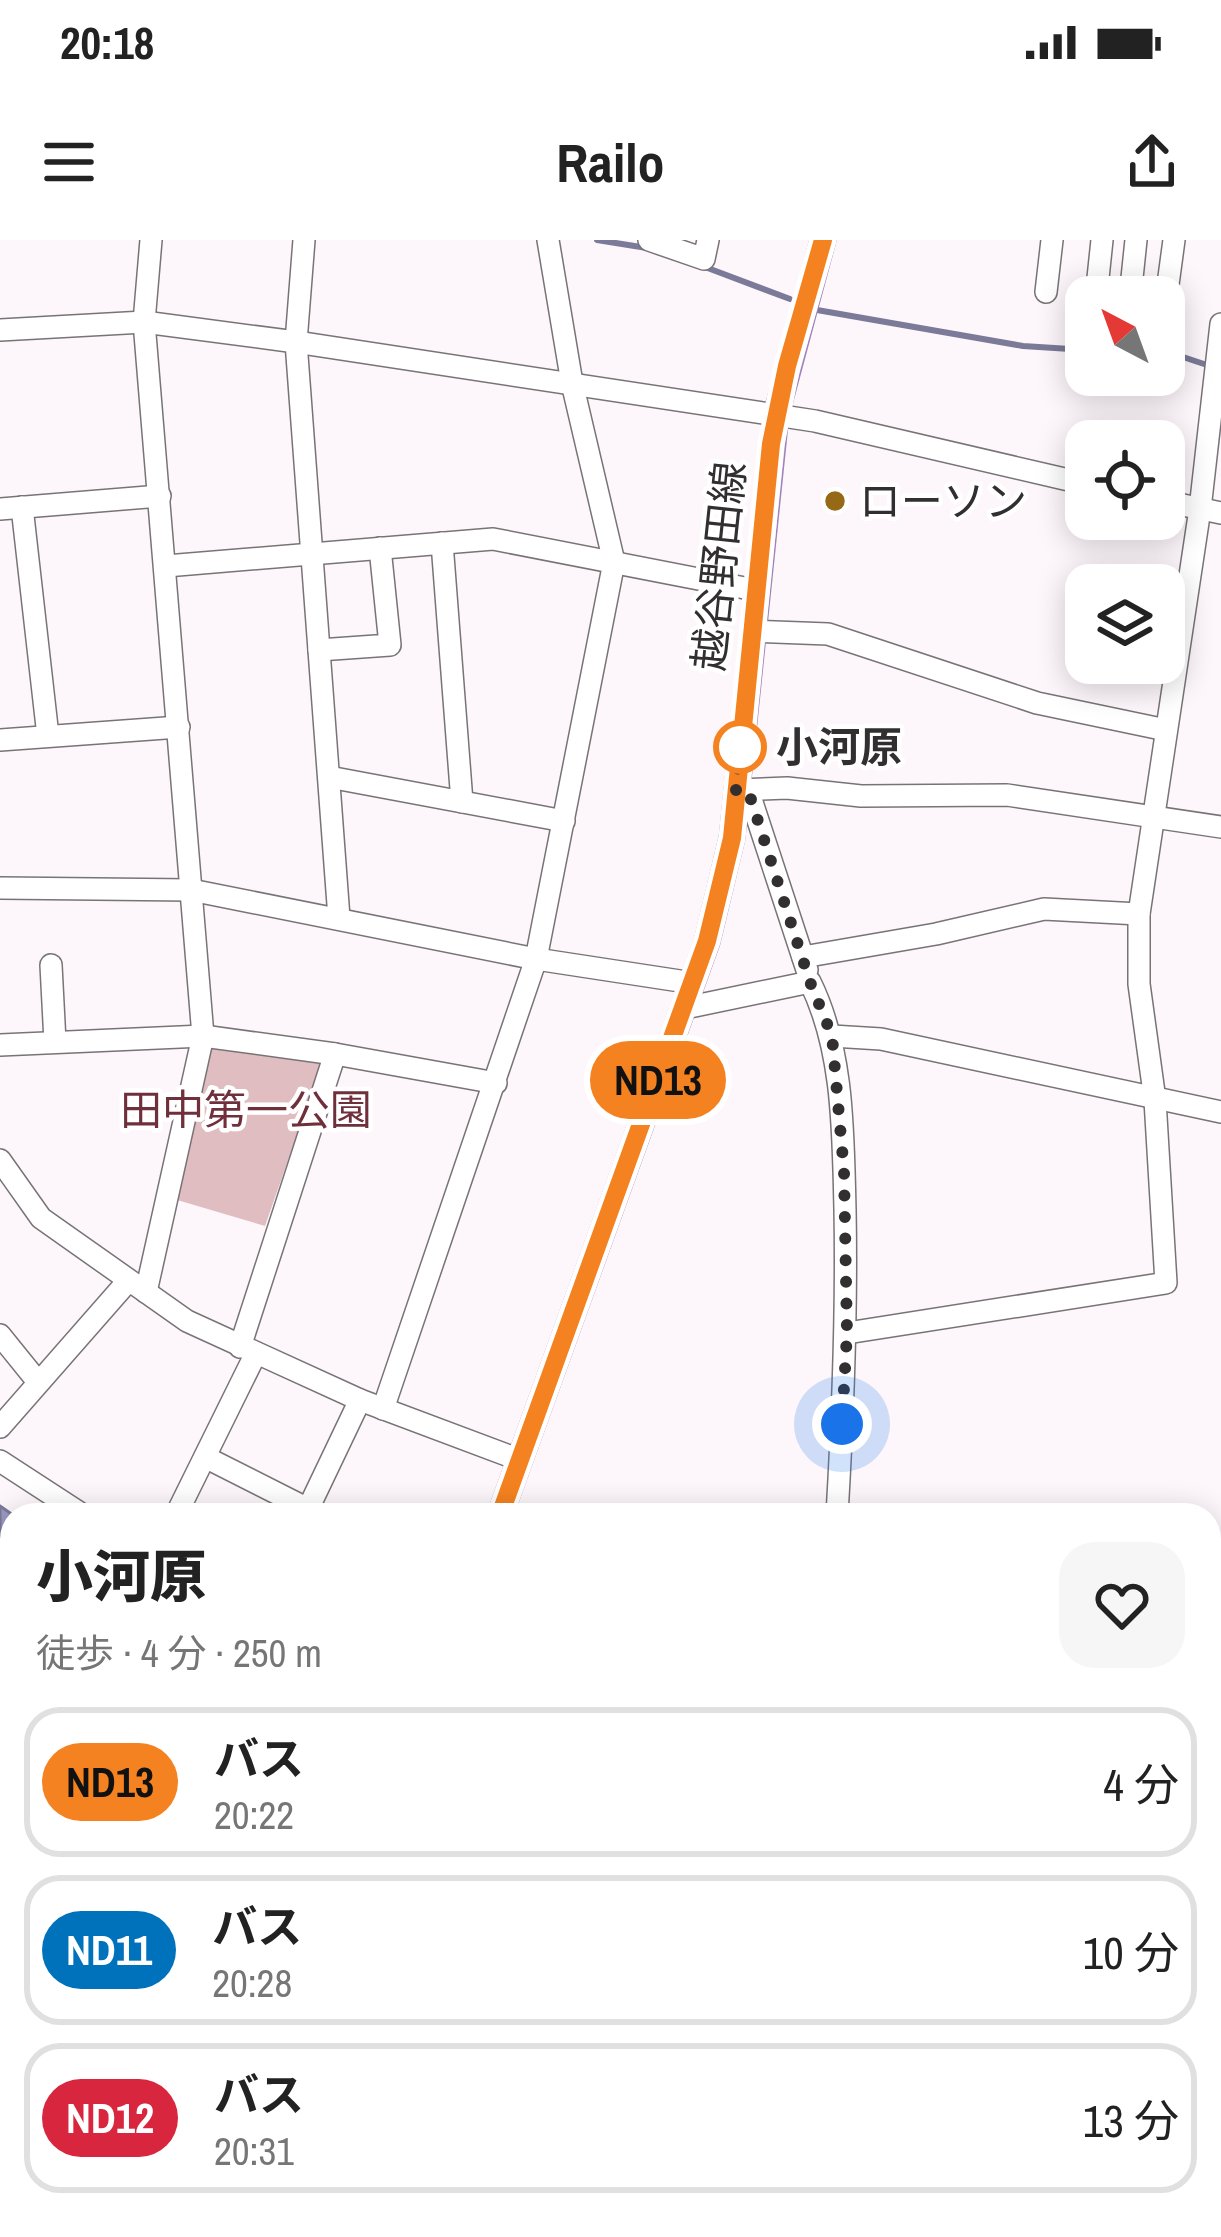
<!DOCTYPE html>
<html lang="ja">
<meta charset="utf-8">
<style>
:root{--surface:#fff;--page:#f6f6f6;--text:#222;--muted:#767676;--line:#e0e0e0}
body{margin:0;font-family:"Archivo Narrow","Noto Sans JP",sans-serif;background:var(--page);color:var(--text);height:100vh;display:flex;flex-direction:column;font-size:45px;white-space:nowrap}
*{box-sizing:border-box;margin:0}
p{font-size:39px;color:var(--muted)}
.icon{flex:none;width:66px;height:66px;fill:none;stroke:currentColor;stroke-width:2;stroke-linecap:round;stroke-linejoin:round}
.map{position:relative;flex:1;overflow:hidden}
.panel{position:absolute;left:0px;top:1263px;width:1221px;height:735px;display:flex;flex-direction:column;background:var(--surface);border-radius:36px 36px 0 0;box-shadow:0 6px 30px #0003}
.panel>*{flex:none}
.badge{padding:0 24px;border-radius:39px;font-size:42px;line-height:78px}
.needle{width:78px;rotate:319deg}
.controls{position:absolute;left:1065px;top:36px;display:grid;gap:24px}
.controls a{display:grid;place-items:center;width:120px;height:120px;border-radius:24px;background:var(--surface);box-shadow:0 6px 30px #0003;font-size:60px}
.you{position:absolute;width:60px;height:60px;margin:-30px;border:9px solid #fff;border-radius:50%;background:#1a73e8;box-shadow:0 0 0 18px #1a73e833}
.map>.badge{position:absolute;translate:-50% -50%;box-shadow:0 0 0 6px #fff}
.round{display:grid;place-items:center;flex:none;width:126px;height:126px;border-radius:36px;background:var(--page)}
.head{display:flex;align-items:center;justify-content:space-between;height:204px;padding:0 36px}
h1{font-size:57px;font-weight:800;line-height:90px}
ul{padding:0;list-style:none}
li{display:flex;align-items:center;gap:36px;height:150px;margin:0 24px 18px;padding:0 12px;border:6px solid var(--line);border-radius:36px}
li div{flex:1}
li b{display:block;font-size:45px}
li em{font-style:normal}
li .badge{min-width:132px;font-weight:700;text-align:center}
.status{display:flex;justify-content:space-between;align-items:center;height:84px;padding:0 60px;background:var(--surface);direction:ltr}
.status svg{height:33px;fill:currentColor}
header{display:flex;justify-content:space-between;align-items:center;height:156px;padding:0 36px;background:var(--surface);font-size:54px;font-weight:800}
.map>svg:first-child{display:block}
</style>
<div class="status"><b>20:18</b><svg viewBox="0 0 49 12"><path d="M0 12V9h3v3zM5 12V6h3v6zM10 12V3h3v9zM15 12V0h3v12zM26 1h20v11H26zM47 4h2v5h-2z"/></svg></div>
<header><svg class="icon" aria-label="menu" viewBox="0 0 24 24"><path d="M4 6h16M4 12h16M4 18h16"/></svg>Railo<svg class="icon" aria-label="share" viewBox="0 0 24 24"><path d="M12 15V3M7 8l5-5 5 5M5 13v7h14v-7"/></svg></header>
<div class="map">
<svg width="1221" height="1997" viewBox="0 0 1221 1997">
<rect width="100%" height="100%" fill="#fdf7fc"/>
<polygon fill="#e0bdc0" points="202,802 322,823 265,986 167,957"/>
<g fill="#9b9ac4" stroke="#7b7a98" stroke-width="3">
<polygon points="0,1266 13,1275 12,1597 0,1588"/>
<polygon points="1221,1559 1221,1646 1209,1651 1209,1567"/>
</g>
<g fill="none" stroke-linecap="round" stroke-linejoin="round">
<g stroke="#7b7a98" stroke-width="6">
<polyline points="597,0 647,8"/>
<polyline points="705,27 790,59"/>
<polyline points="817,70 1023,106 1086,110"/>
<polyline points="1164,116 1183,117 1213,127"/>
<polyline points="840,1997 848,1986"/>
</g>
<polyline stroke="#9b9ac4" stroke-width="33" points="278,1986 280,1997"/>
<defs>
<g id="minor">
<polyline points="304,0 296,102 339,678"/>
<polyline points="649,0 704,19 708,0"/>
<polyline points="1046,52 1052,0"/>
<polyline points="1096,57 1102,0"/>
<polyline points="1130,57 1136,0"/>
<polyline points="1164,74 1174,0"/>
<polyline points="0,90 144,82 296,102 815,181 1086,244"/>
<polyline points="1164,261 1221,273"/>
<polyline points="22,267 48,496"/>
<polyline points="0,269 160,256"/>
<polyline points="442,303 462,562"/>
<polyline points="166,326 493,299 755,350"/>
<polyline points="752,391 828,394 1037,463 1166,490"/>
<polyline points="319,410 390,405 380,308"/>
<polyline points="0,500 179,487"/>
<polyline points="329,537 564,581"/>
<polyline points="737,550 787,548 861,556 1007,555 1221,587"/>
<polyline points="748,550 807,730"/>
<polyline points="0,648 191,650 536,719 693,743"/>
<polyline points="803,717 936,694 1044,669 1139,674"/>
<polyline points="51,725 55,802"/>
<path d="M685 768 810 742C844 811 843 893 845 969 847 1072 843 1173 837 1275"/>
<polyline points="832,796 881,799 1221,872"/>
<polyline points="0,805 203,796 335,814 496,843"/>
<polyline points="0,920 41,978 187,1081 360,1160 520,1220"/>
<polyline points="146,1052 203,796 144,82 151,0"/>
<polyline points="847,1093 1166,1043 1155,860 1139,744 1139,674 1200,269 1221,84"/>
<polyline points="0,1095 38,1142"/>
<polyline points="240,1107 335,814"/>
<polyline points="383,1169 536,719 614,322 572,143 548,0"/>
<polyline points="0,1187 128,1041"/>
<polyline points="205,1217 308,1269 360,1160"/>
<polyline points="0,1221 83,1275"/>
<polyline points="176,1275 256,1113"/>
<polyline points="1209,1410 1221,1403"/>
<polyline points="1209,1718 1221,1714"/>
<polyline points="237,1986 239,1997"/>
<polyline points="917,1997 919,1986"/>
</g>
<g id="major">
<polyline points="500,1275 707,702 732,598 776,175 823,0"/>
<polyline points="0,1667 12,1674"/>
<polyline points="323,1986 326,1997"/>
</g>
</defs>
<use href="#minor" stroke="#787377" stroke-width="24"/>
<use href="#major" stroke="#9e83b7" stroke-width="27"/>
<use href="#minor" stroke="#fff" stroke-width="21"/>
<use href="#major" stroke="#e8d0ff" stroke-width="24"/>
</g>
<g fill="none" stroke-linecap="round" stroke-linejoin="round">
<defs>
<polyline id="line" points="500,1275 707,701 732,598 771,204 787,126 823,0"/>
</defs>
<use href="#line" stroke="#fff" stroke-width="27"/>
<use href="#line" stroke="#f58220" stroke-width="18"/>
<polyline stroke="#312f30" stroke-width="12" stroke-dasharray="0 21.6" points="740,507 736,550 748,550 810,742 832,796 844,931 847,1093 842,1184"/>
</g>
<circle fill="#966917" stroke="#fff" stroke-width="4.5" cx="835" cy="261" r="12"/>
<circle fill="#fff" stroke="#f58220" stroke-width="6" cx="740" cy="507" r="24"/>
<g text-anchor="middle" stroke-width="9" stroke-linejoin="round" paint-order="stroke">
<g font-size="42" fill="#312f30" stroke="#fff" text-anchor="start">
<text x="859" y="276">ローソン</text>
</g>
<g font-size="42" fill="#312f30" stroke="#fff">
<text transform="translate(719 326) rotate(-84)" y="15">越谷野田線</text>
</g>
<g font-size="42" font-weight="bold" fill="#312f30" stroke="#fff" text-anchor="start">
<text x="776" y="522">小河原</text>
</g>
<g font-size="42" fill="#70303b" stroke="#fff">
<text x="246" y="885">田中第一公園</text>
</g>
</g>
</svg>
<div class="controls">
<a><svg class="needle" viewBox="-14 -14 28 28"><path d="M0-13l5 13h-10z" fill="#e53935"/><path d="M0 13l5-13h-10z" fill="#767676"/></svg></a>
<a><svg class="icon" aria-label="locate" viewBox="0 0 24 24"><circle cx="12" cy="12" r="6"/><path d="M12 2v4M12 18v4M2 12h4M18 12h4"/></svg></a>
<a><svg class="icon" aria-label="layers" viewBox="0 0 24 24"><path d="M12 4l9 5-9 5-9-5zM3 14l9 5 9-5"/></svg></a>
</div>
<div class="you" style="left:842px;top:1184px"></div>
<b class="badge" style="left:658px;top:840px;background:#f58220;color:#111">ND13</b>
<section class="panel">
<div class="head"><div><h1>小河原</h1><p>徒歩 · 4 分 · 250 m</p></div><a class="round"><svg class="icon" aria-label="heart" viewBox="0 0 24 24"><path d="M12 20l-8-8c-3-5 5-10 8-4 3-6 11-1 8 4z"/></svg></a></div>
<ul>
<li><span class="badge" style="background:#f58220;color:#111">ND13</span><div><b>バス</b><p>20:22</p></div><em>4 分</em></li>
<li><span class="badge" style="background:#0072bc;color:#fff">ND11</span><div><b>バス</b><p>20:28</p></div><em>10 分</em></li>
<li><span class="badge" style="background:#d7263d;color:#fff">ND12</span><div><b>バス</b><p>20:31</p></div><em>13 分</em></li>
</ul>
</section>
</div>
